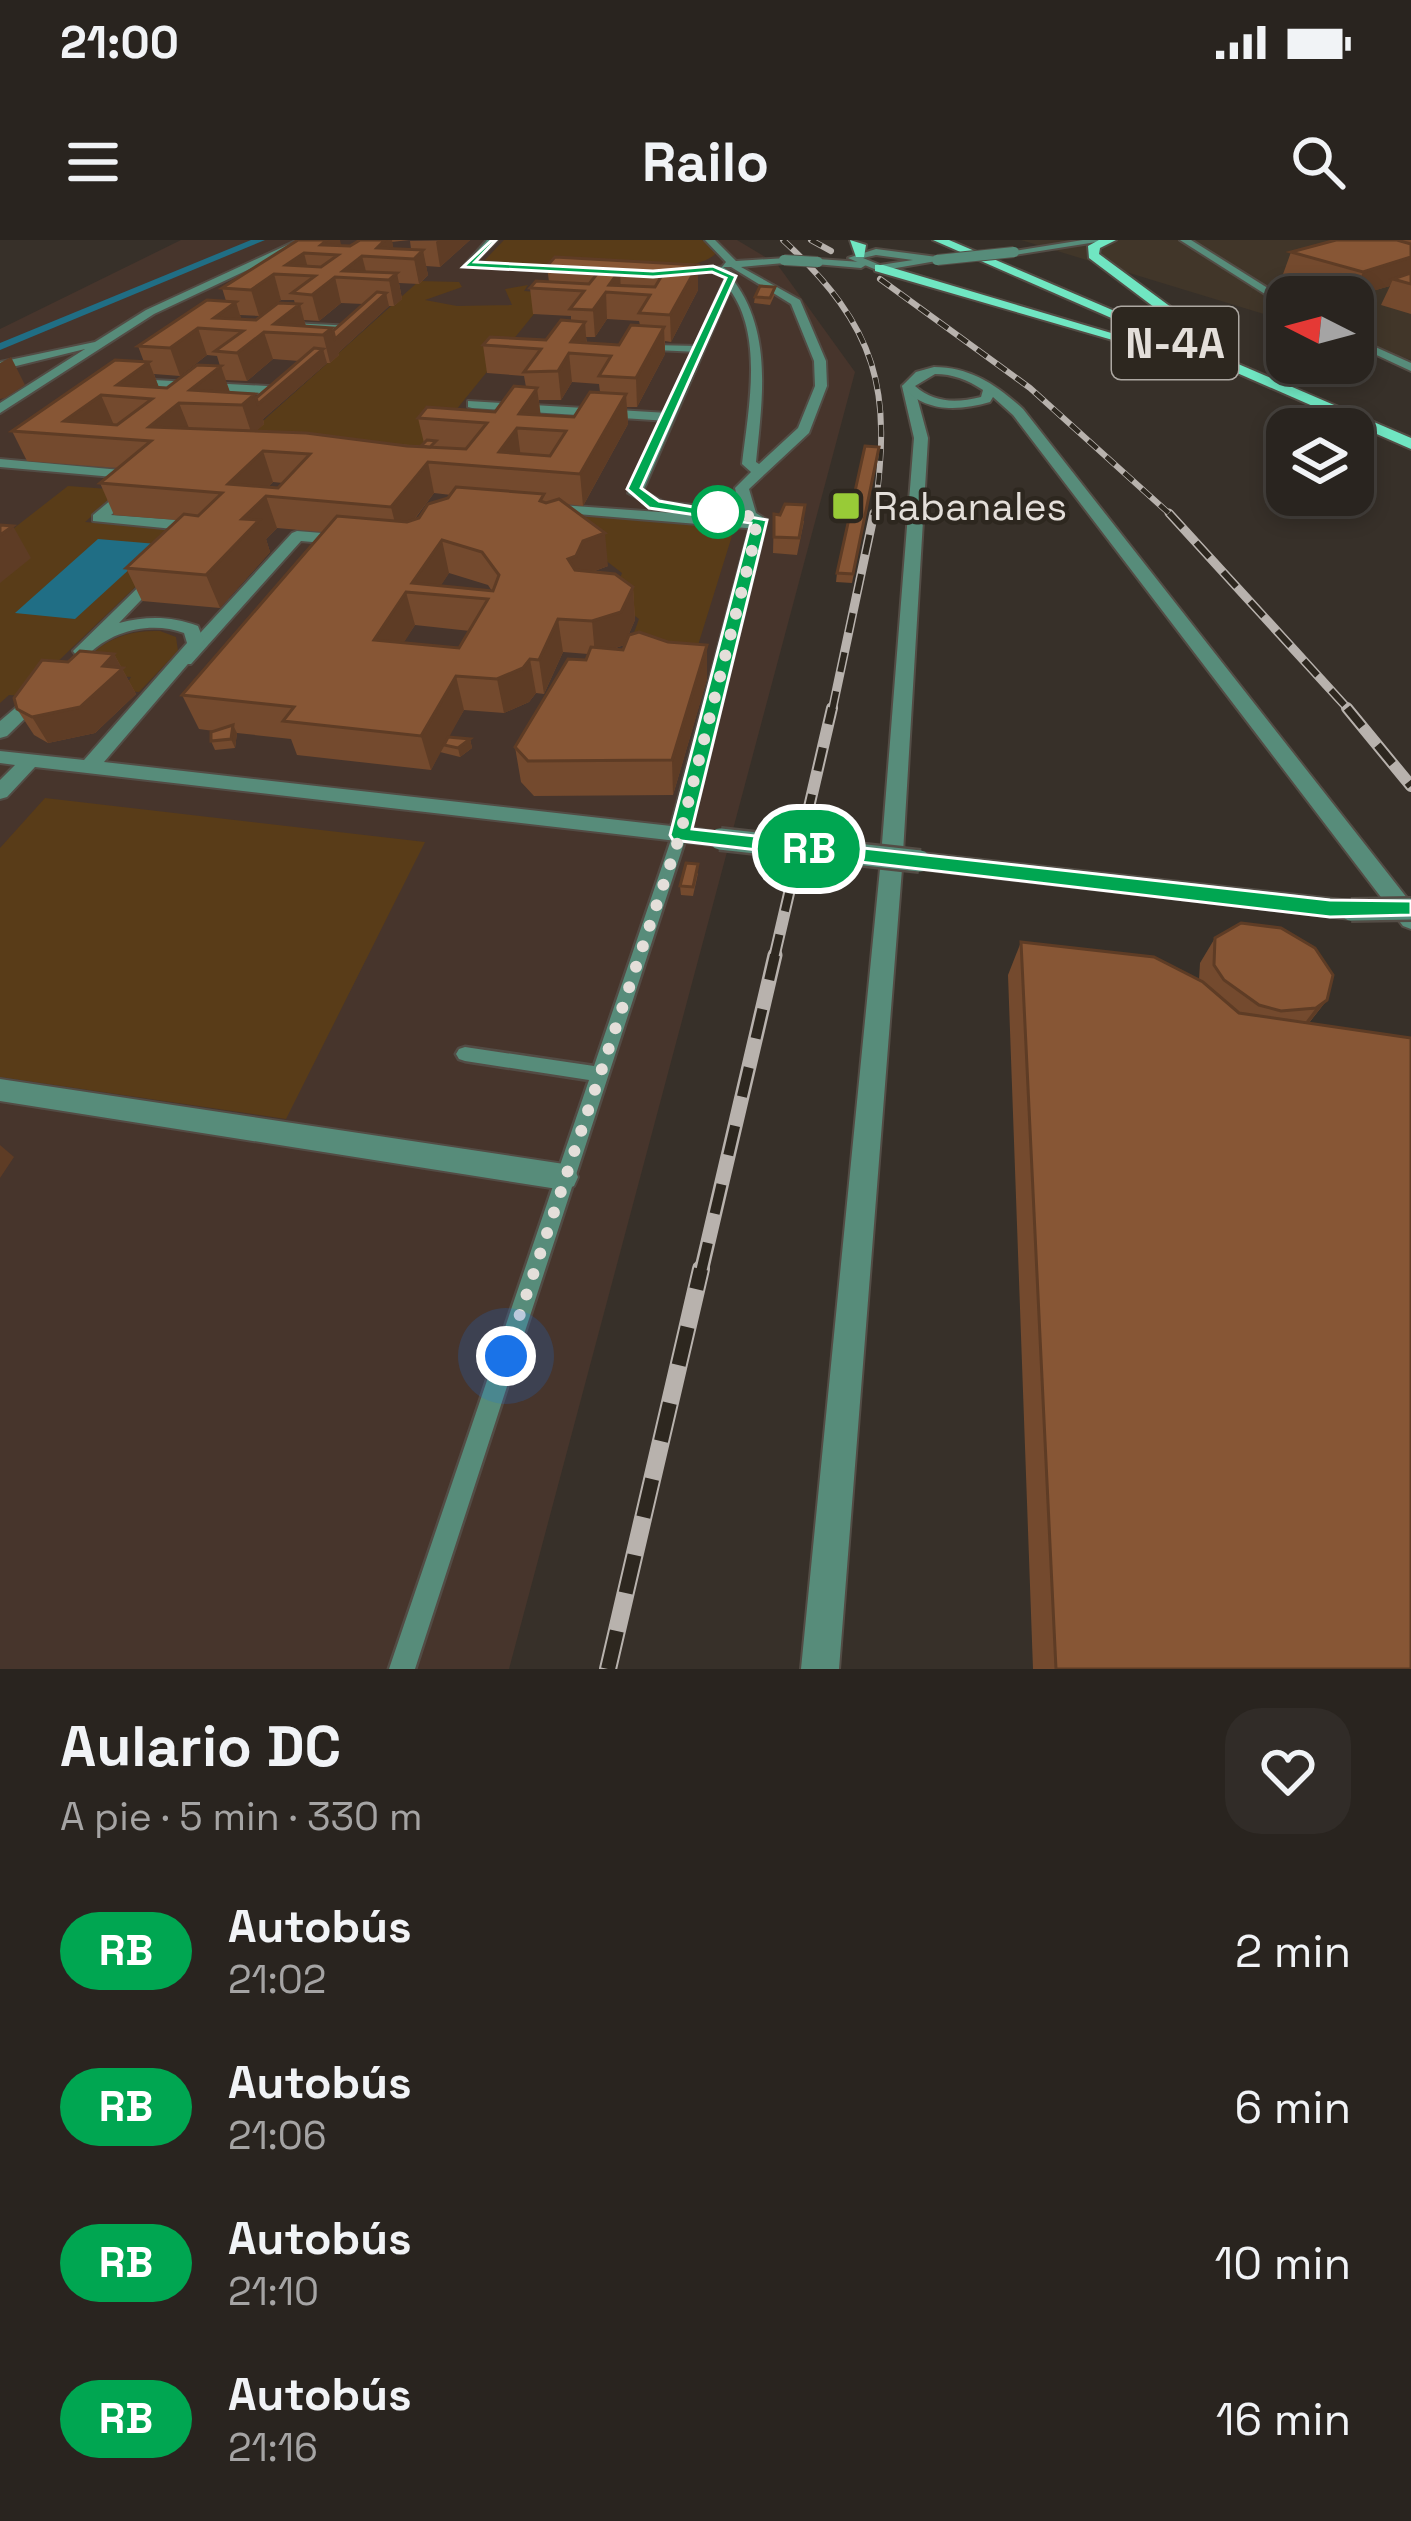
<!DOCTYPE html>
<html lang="es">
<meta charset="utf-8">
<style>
:root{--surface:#29241f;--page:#312c28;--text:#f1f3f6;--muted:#a5a4a4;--line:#45413d}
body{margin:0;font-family:"Space Grotesk",sans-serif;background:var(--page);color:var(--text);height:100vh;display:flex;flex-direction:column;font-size:45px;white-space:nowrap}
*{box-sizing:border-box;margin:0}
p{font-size:39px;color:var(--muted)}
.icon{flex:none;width:66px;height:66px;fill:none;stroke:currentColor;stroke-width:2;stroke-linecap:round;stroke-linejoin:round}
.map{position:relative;height:1429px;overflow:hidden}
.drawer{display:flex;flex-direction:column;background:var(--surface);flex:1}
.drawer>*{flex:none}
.badge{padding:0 24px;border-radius:39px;font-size:42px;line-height:78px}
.needle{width:78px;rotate:276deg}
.fabs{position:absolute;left:1266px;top:36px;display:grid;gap:24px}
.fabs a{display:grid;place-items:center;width:108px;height:108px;border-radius:24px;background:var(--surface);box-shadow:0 6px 18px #0003,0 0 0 3px var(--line);font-size:60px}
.you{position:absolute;width:60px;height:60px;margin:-30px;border:9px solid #fff;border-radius:50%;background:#1a73e8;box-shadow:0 0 0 18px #1a73e833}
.map>.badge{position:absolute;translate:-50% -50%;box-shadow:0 0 0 6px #fff}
.round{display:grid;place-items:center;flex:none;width:126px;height:126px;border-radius:36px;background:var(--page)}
.summary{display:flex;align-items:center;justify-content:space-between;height:204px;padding:0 60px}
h1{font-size:57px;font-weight:700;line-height:90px}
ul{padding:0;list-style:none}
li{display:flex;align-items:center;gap:36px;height:156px;padding:0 60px}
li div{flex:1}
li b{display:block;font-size:45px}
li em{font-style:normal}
li .badge{min-width:132px;font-weight:700;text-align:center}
.status{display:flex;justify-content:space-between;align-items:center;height:84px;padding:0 60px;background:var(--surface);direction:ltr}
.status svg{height:33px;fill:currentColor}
header{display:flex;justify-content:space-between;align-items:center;height:156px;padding:0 60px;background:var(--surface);font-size:54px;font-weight:700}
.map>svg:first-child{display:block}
</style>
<div class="status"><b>21:00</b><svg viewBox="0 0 49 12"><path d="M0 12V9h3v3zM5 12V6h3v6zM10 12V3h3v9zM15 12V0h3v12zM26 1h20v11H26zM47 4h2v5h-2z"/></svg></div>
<header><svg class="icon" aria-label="menu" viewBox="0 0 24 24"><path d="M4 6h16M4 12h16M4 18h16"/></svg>Railo<svg class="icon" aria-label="search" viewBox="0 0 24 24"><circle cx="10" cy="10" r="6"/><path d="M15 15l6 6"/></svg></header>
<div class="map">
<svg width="1411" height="1429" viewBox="0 0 1411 1429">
<rect width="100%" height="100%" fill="#373029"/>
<polygon fill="#413629" points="1021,0 1411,0 1411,120 1353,101 1353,57 1287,57 1287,81"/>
<polygon fill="#47352c" points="181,0 737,0 777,24 855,132 509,1429 0,1429 0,89"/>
<g fill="#593c18">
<path d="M504 0H702L717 12C694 43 525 27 484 21Z"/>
<polygon points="419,41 459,42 462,47 425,60 457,66 512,65 505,49 528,45 524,51 551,53 408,229 225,215"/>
<polygon points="68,246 121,250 85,282 177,290 184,300 22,456 9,455 0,463 0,299"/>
<path d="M467 265 735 286 695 415 628 409 639 379C621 365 613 357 622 333L560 285Z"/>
<path d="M160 391 176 397 178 411 139 452 123 451 131 437 88 434 59 445C90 412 112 389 160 391Z"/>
<polygon points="45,558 425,602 286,879 0,837 0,608"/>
</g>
<g fill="#206e85">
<polygon points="251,0 265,0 0,110 0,103"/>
<polygon points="98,299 157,304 75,379 15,373"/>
</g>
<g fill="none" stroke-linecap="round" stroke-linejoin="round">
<defs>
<polygon id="service" points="680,589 687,594 415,1429 389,1429 589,840 465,821 459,819 456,814 459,809 465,807 594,826 673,594"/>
<g id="pedestrian">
<polygon points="268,82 355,86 361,89 355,92 272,87"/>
<polygon points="652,105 698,106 704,109 698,112 656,110"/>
<polygon points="154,140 285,147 291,151 285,155 158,147"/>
<polygon points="908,142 914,146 928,198 902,629 839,1429 801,1429 880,629 914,198 902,146"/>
<polygon points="468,161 668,173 674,177 668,181 472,168 468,167"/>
<polygon points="546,264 758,279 766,284 758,289 541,271 541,265"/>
<polygon points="297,291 347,295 355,300 347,305 301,301 191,424 179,424 179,416 292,293"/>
</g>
<g id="minor">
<polygon points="298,0 311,0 154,74 0,173 0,163 85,109 0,130 0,122 95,102 146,70"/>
<polygon points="487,0 497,0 475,22 583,30 578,33 464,26"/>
<path d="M705 0H715L736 21 787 18 784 23 741 27 800 60 826 121 827 146 809 193 749 249 756 273 767 280 692 588 728 594 731 599 728 604 720 606 35 527 7 557 0 559V540L15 525 0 523V511L84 520 187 403 184 393C152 381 112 390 88 415H76L73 411 159 327 167 332 165 335 119 383C147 376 171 376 198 386L205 404 104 522 671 586 751 282 661 270 628 253 726 37 717 32 686 31 722 27 726 22ZM723 27H731L791 64 814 121 815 146 798 188 759 224 756 222C762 161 773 94 734 41L736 36ZM730 50C764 97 748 170 742 224L751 232 735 248 740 270 664 262 643 251Z"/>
<polygon points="818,19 861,22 866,25 861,28 815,24"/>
<path d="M934 127C970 127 997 145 1023 169L1411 663V689L1403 686 1013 175 993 157 990 162C959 171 925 173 902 146L916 132ZM935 134C953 134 968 140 983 150L981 157C956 163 934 163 915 146Z"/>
<polygon points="0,219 154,233 154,239 111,275 204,282 212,287 204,292 93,281 93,275 136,239 0,227"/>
<polygon points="40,447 47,449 47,457 7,496 0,498 0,481"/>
<polygon points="920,613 1351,661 1363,670 1351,679 920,629 909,621"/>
<polygon points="0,839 564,924 574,928 578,937 574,946 564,950 0,861"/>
</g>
<g id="tertiary">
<polygon points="1083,0 1109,0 1014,15 1009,12"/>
<polygon points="1180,0 1191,0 1287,60 1287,68"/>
<path d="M876 9 937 17 942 20 879 31 848 18ZM876 15 913 20 880 25 863 18Z"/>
<polygon points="1353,97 1411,123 1411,131 1353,104"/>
</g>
<g id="primary">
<polygon points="850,0 866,5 864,17 856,17"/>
<polygon points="933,0 949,0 1411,198 1411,209"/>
<polygon points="1099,0 1116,0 1100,8 1099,14 1221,104 1221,110 1211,110 1089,18 1088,6"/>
<polygon points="875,25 883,25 1128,98 1116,101 875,31"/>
</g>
</defs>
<use href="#service" stroke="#534c45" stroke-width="5"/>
<use href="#pedestrian" stroke="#534c45" stroke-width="4"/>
<use href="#minor" stroke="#534c45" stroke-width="4"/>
<use href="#tertiary" stroke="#534c45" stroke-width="4"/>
<use href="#primary" stroke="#534c45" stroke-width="4"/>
<use href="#service" fill="#578c7a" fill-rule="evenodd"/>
<use href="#pedestrian" fill="#578c7a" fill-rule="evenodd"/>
<use href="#minor" fill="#578c7a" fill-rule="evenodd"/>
<use href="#tertiary" fill="#578c7a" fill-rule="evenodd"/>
<use href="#primary" fill="#70e6c2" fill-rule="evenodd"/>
<defs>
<g id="rail-far4">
<path d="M783 0C878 88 893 149 874 276"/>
<polyline points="811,0 831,11"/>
<polyline points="880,39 1030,148 1172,276"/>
</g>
<g id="rail-far3">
<polyline points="1169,273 1350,471"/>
<polyline points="832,471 874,273"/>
</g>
<g id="rail-far2">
<polyline points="1347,468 1411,546"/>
<polyline points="774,718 832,468"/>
</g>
<polyline id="rail-far1" points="701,1032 775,715"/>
<polyline id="rail" points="608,1429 701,1029"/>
</defs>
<use href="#rail-far4" stroke="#b8b2ad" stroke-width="6"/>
<use href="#rail-far3" stroke="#b8b2ad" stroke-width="9"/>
<use href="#rail-far2" stroke="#b8b2ad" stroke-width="12"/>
<use href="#rail-far1" stroke="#b8b2ad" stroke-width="15"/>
<use href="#rail" stroke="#b8b2ad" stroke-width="18"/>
<use href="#rail-far4" stroke="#2d271f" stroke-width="4.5" stroke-dasharray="12" stroke-linecap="butt"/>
<use href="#rail-far3" stroke="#2d271f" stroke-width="6" stroke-dasharray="20" stroke-linecap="butt"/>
<use href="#rail-far2" stroke="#2d271f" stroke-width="8" stroke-dasharray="24" stroke-linecap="butt"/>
<use href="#rail-far1" stroke="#2d271f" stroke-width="10" stroke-dasharray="30" stroke-linecap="butt"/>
<use href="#rail" stroke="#2d271f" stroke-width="14" stroke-dasharray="39" stroke-linecap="butt"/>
<defs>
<polyline id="minor-bridge-far1" points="784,20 818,22"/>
<g id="minor-bridge">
<polyline points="720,599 920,621"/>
<polyline points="1351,670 1411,669"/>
</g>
<polyline id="tertiary-bridge" points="937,20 1014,12"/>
</defs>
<use href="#minor-bridge-far1" stroke="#534c45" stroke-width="12" stroke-linecap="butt"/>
<use href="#minor-bridge" stroke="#534c45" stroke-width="26" stroke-linecap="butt"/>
<use href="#tertiary-bridge" stroke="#534c45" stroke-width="12" stroke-linecap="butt"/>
<use href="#minor-bridge-far1" stroke="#578c7a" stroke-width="10"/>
<use href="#minor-bridge" stroke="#578c7a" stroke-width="21"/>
<use href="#tertiary-bridge" stroke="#578c7a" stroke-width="10"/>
</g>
<g fill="#744a2e" fill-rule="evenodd">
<path d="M298 0 350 6 360 0H409L392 2 393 8 411 9 410 1 470 0 440 27 426 26 428 35 419 44 399 43 402 59 394 66H389L338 113 339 115 330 123H327L263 179 264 184 256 191 421 206 424 203 418 178 456 169 495 172 526 147 524 136 487 133 483 105 546 100 571 81V76L533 74 530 48 549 42 547 26 698 25V50L671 102 665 101V114L637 167H627L628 184 583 266 566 264 608 326 592 332 633 347 635 380 624 405 613 409 623 410 668 402 707 405V439L673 555 534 556 521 542 515 507 586 420 588 414 563 412 544 454 536 453 529 462 504 473 464 470 448 497 470 499 472 508 460 517 440 512 431 530 297 515 291 499 237 493 235 508 215 510 211 501 214 491 199 489 182 455 323 292 277 288 266 299 270 312 220 368 142 361 126 328 177 280 114 275 100 243 118 228 27 221 12 191 144 122 138 106 226 61 222 48ZM281 60H294L295 64 256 80 241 79 240 75 259 76ZM341 63 363 64 333 91 332 88 306 86 304 80 319 81ZM607 79 639 81 640 85 619 105 587 103 586 97H595ZM207 115 217 116 220 126 167 148H159L154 134 180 136ZM273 119 299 121 256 158 230 153 225 140 247 141ZM572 142 599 144 600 152 574 177 540 175 539 160H561ZM273 242 283 243 278 248 268 247ZM434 253 451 255 419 278 414 280ZM449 333 488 345 492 351 440 346ZM415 385 470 391 459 408 403 403Z"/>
<polygon points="1336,0 1411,0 1411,74 1381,65 1390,46 1350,57 1282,37 1291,12"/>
<polygon points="775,54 770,65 754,63 755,57"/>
<polygon points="878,215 852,343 836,342 837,333"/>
<polygon points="774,274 804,281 797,315 773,313"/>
<polygon points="114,414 136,454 95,493 48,503 34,495 17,469 68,422"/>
<polygon points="698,633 693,656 681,655 680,646"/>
<polygon points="1215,698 1327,760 1309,783 1411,1429 1033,1429 1008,735 1021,702 1199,740 1200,723"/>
</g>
<g fill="#5e3c25">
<polygon points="327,0 340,0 344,16 321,5"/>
<polygon points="385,0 392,0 395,18 377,8"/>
<polygon points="438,0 470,0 440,27 436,2"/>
<polygon points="423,10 428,35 419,44 414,19"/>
<polygon points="304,13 310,36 286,25"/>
<polygon points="362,16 368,39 343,31"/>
<polygon points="1411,17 1411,39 1393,39 1390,46 1352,57 1363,32"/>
<polygon points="698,25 698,50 671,102 670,75"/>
<polygon points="620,30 621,53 609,45"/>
<polygon points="397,33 402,59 394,66 389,40"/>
<polygon points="274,34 281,60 259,76 251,50"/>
<polygon points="335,37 341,63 319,81 312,55"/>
<polygon points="606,52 607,79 595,97 593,70"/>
<polygon points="386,53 389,66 338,113 339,115 330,123 323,95 332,88 335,99"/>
<polygon points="236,62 244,88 214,78"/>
<polygon points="300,64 307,91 274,84"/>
<polygon points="585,82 587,109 571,102"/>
<polygon points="664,87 665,114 637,167 636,138"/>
<polygon points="198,88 207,115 180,136 170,108"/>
<polygon points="264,92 273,119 247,141 237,113"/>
<polygon points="323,109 327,123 263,179 264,184 252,195 242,165 255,154 258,164"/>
<polygon points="569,113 572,142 561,160 558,131"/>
<polygon points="11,117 25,145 5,158 0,159 0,123"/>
<polygon points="149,122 160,150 117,145"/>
<polygon points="221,126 231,155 190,150"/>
<polygon points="537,148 541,177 519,174"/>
<polygon points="626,154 628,184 583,266 580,234"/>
<polygon points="101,155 114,185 64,181"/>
<polygon points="179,163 191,193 149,187"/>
<polygon points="517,188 521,218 499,212"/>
<polygon points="263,211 273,242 240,276 228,244"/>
<polygon points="428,222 434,253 399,299 391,267"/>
<polygon points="266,256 277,288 266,299 270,312 220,368 206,335 242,279"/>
<polygon points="13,286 31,318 0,343 0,295"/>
<polygon points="605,293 608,326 586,334 579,349 568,319 583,301"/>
<polygon points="442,300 449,333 435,355 412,343"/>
<polygon points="633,347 635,380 624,405 595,415 592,381"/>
<polygon points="406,352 415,385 384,434 374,400"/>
<polygon points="558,379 563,412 544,454 539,420"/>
<polygon points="707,405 707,439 673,555 672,520"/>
<polygon points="114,414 136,454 95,493 48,503 32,477 103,426"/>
<polygon points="530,419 536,453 529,462 504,473 497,439"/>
<polygon points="456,436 464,470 431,530 421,496"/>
<polygon points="233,485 237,493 235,508 231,499"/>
<polygon points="470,499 472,508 460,517 458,508"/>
<polygon points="1327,760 1307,785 1297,793 1316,768"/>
<polygon points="0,905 14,917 0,938"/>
</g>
<g fill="#875635" stroke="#5e3c25" stroke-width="3" fill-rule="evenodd">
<path d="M298 0H327L321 5 350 6 360 0H385L377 8 423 10 414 19 362 16 343 31 397 33 389 40 335 37 312 55 292 53 315 36 274 34 251 50 222 48ZM304 13 338 15 321 27 286 25Z"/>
<polygon points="1336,0 1397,0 1411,4 1411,17 1363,32 1291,12"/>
<path d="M555 17 698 25 670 75 639 73 650 55 606 52 593 70 570 69 584 51 530 48 536 41 589 44 601 29 547 26ZM620 30 664 32 655 47 609 45Z"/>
<polygon points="1411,33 1411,44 1393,39"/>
<polygon points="760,46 775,47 770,58 755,57"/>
<polygon points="377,52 386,53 335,99 333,91"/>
<polygon points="207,60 236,62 214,78 256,80 278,63 300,64 274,84 332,88 323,95 264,92 237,113 215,111 243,91 198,88 170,108 138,106"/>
<polygon points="561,80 585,82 571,102 619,105 631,85 664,87 636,138 599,136 611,116 569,113 558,131 524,132 541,109 483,105 490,97 546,100"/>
<polygon points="314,108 323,109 258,164 256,158"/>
<path d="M115 120 149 122 117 145 167 148 197 125 221 126 190 150 255 154 242 165 179 163 149 187 306 193 407 206 466 209 487 183 418 178 427 167 495 172 514 146 537 148 519 174 574 177 590 152 626 154 580 234 428 222 391 267 266 256 242 279 259 280 206 335 126 328 184 274 198 276 222 253 100 243 151 201 12 191ZM101 155 152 159 117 185 64 181ZM517 188 566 191 550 216 499 212ZM263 211 310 214 278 248 228 244Z"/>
<polygon points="427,200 436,201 430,207 421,206"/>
<polygon points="865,206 879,207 853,334 837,333"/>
<path d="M456 247 544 254 540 261 546 263 559 259 605 293 583 301 576 316 568 319 575 330 615 334 633 347 621 372 592 381 558 379 539 420 530 419 523 428 497 439 456 436 421 496 283 481 294 467 182 455 337 276 407 282 419 278 428 264 448 258ZM442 300 482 312 499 335 493 351 412 343ZM406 352 488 359 459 408 374 400Z"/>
<polygon points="785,264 805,265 799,298 774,297 774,274 780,275"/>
<polygon points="0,285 13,286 0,295"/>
<polygon points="639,392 668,402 707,405 672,520 528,521 515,507 568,419 586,420 591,407 623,410 629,395"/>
<polygon points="80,411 114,414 103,426 123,428 80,467 32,477 17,469 14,458 42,420 68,422"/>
<polygon points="233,485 231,499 211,501 211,492"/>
<polygon points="448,497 470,499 458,508 444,505"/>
<polygon points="686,623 698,624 693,647 680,646"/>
<polygon points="1241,683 1281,688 1315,708 1333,735 1327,760 1316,768 1281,771 1259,765 1224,740 1214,725 1215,698"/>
<polygon points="1021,702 1154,717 1203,742 1239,773 1411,798 1411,1429 1056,1429"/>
</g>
<polygon fill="#00a651" stroke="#fff" stroke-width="3" points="492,0 496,0 475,22 653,31 713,26 736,36 641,248 659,261 767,280 692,589 1330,660 1411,661 1411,675 1330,677 673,600 670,595 751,283 649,268 627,249 726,38 712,32 653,37 463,27"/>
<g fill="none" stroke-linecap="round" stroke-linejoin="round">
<polyline stroke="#e4dfda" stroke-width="12" stroke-dasharray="0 21.6" points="506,1116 680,595 754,302 757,277 705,271 718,272"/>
</g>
<rect fill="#98cb37" stroke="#2d271f" stroke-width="4.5" x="831" y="251" width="30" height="30" rx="6"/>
<circle fill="#fff" stroke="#00a651" stroke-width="6" cx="718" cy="272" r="24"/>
<g text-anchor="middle" stroke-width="9" stroke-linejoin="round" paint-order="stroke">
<g font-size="39" fill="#e4dfda" stroke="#2d271f" text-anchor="start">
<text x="873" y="280">Rabanales</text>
</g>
<rect fill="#2d271f" stroke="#ada8a2" stroke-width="3" x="1112" y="67" width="126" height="72" rx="9"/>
<g font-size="42" font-weight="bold" fill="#e4dfda">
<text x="1175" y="118">N-4A</text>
</g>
</g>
</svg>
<div class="fabs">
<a><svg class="needle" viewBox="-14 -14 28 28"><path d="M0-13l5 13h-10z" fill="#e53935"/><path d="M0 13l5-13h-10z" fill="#a5a4a4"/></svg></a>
<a><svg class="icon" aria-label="layers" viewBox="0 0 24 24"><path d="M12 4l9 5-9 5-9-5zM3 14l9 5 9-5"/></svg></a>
</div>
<div class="you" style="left:506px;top:1116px"></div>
<b class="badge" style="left:809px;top:609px;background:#00a651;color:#fff">RB</b>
</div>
<section class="drawer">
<div class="summary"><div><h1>Aulario DC</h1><p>A pie · 5 min · 330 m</p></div><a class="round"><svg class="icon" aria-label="heart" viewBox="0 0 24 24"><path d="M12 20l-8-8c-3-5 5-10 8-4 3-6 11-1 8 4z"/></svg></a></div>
<ul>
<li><span class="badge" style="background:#00a651;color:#fff">RB</span><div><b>Autobús</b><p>21:02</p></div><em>2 min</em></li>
<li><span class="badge" style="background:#00a651;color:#fff">RB</span><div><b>Autobús</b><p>21:06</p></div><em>6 min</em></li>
<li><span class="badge" style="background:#00a651;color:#fff">RB</span><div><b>Autobús</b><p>21:10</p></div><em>10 min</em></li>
<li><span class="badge" style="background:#00a651;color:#fff">RB</span><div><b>Autobús</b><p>21:16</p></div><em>16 min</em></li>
</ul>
</section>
